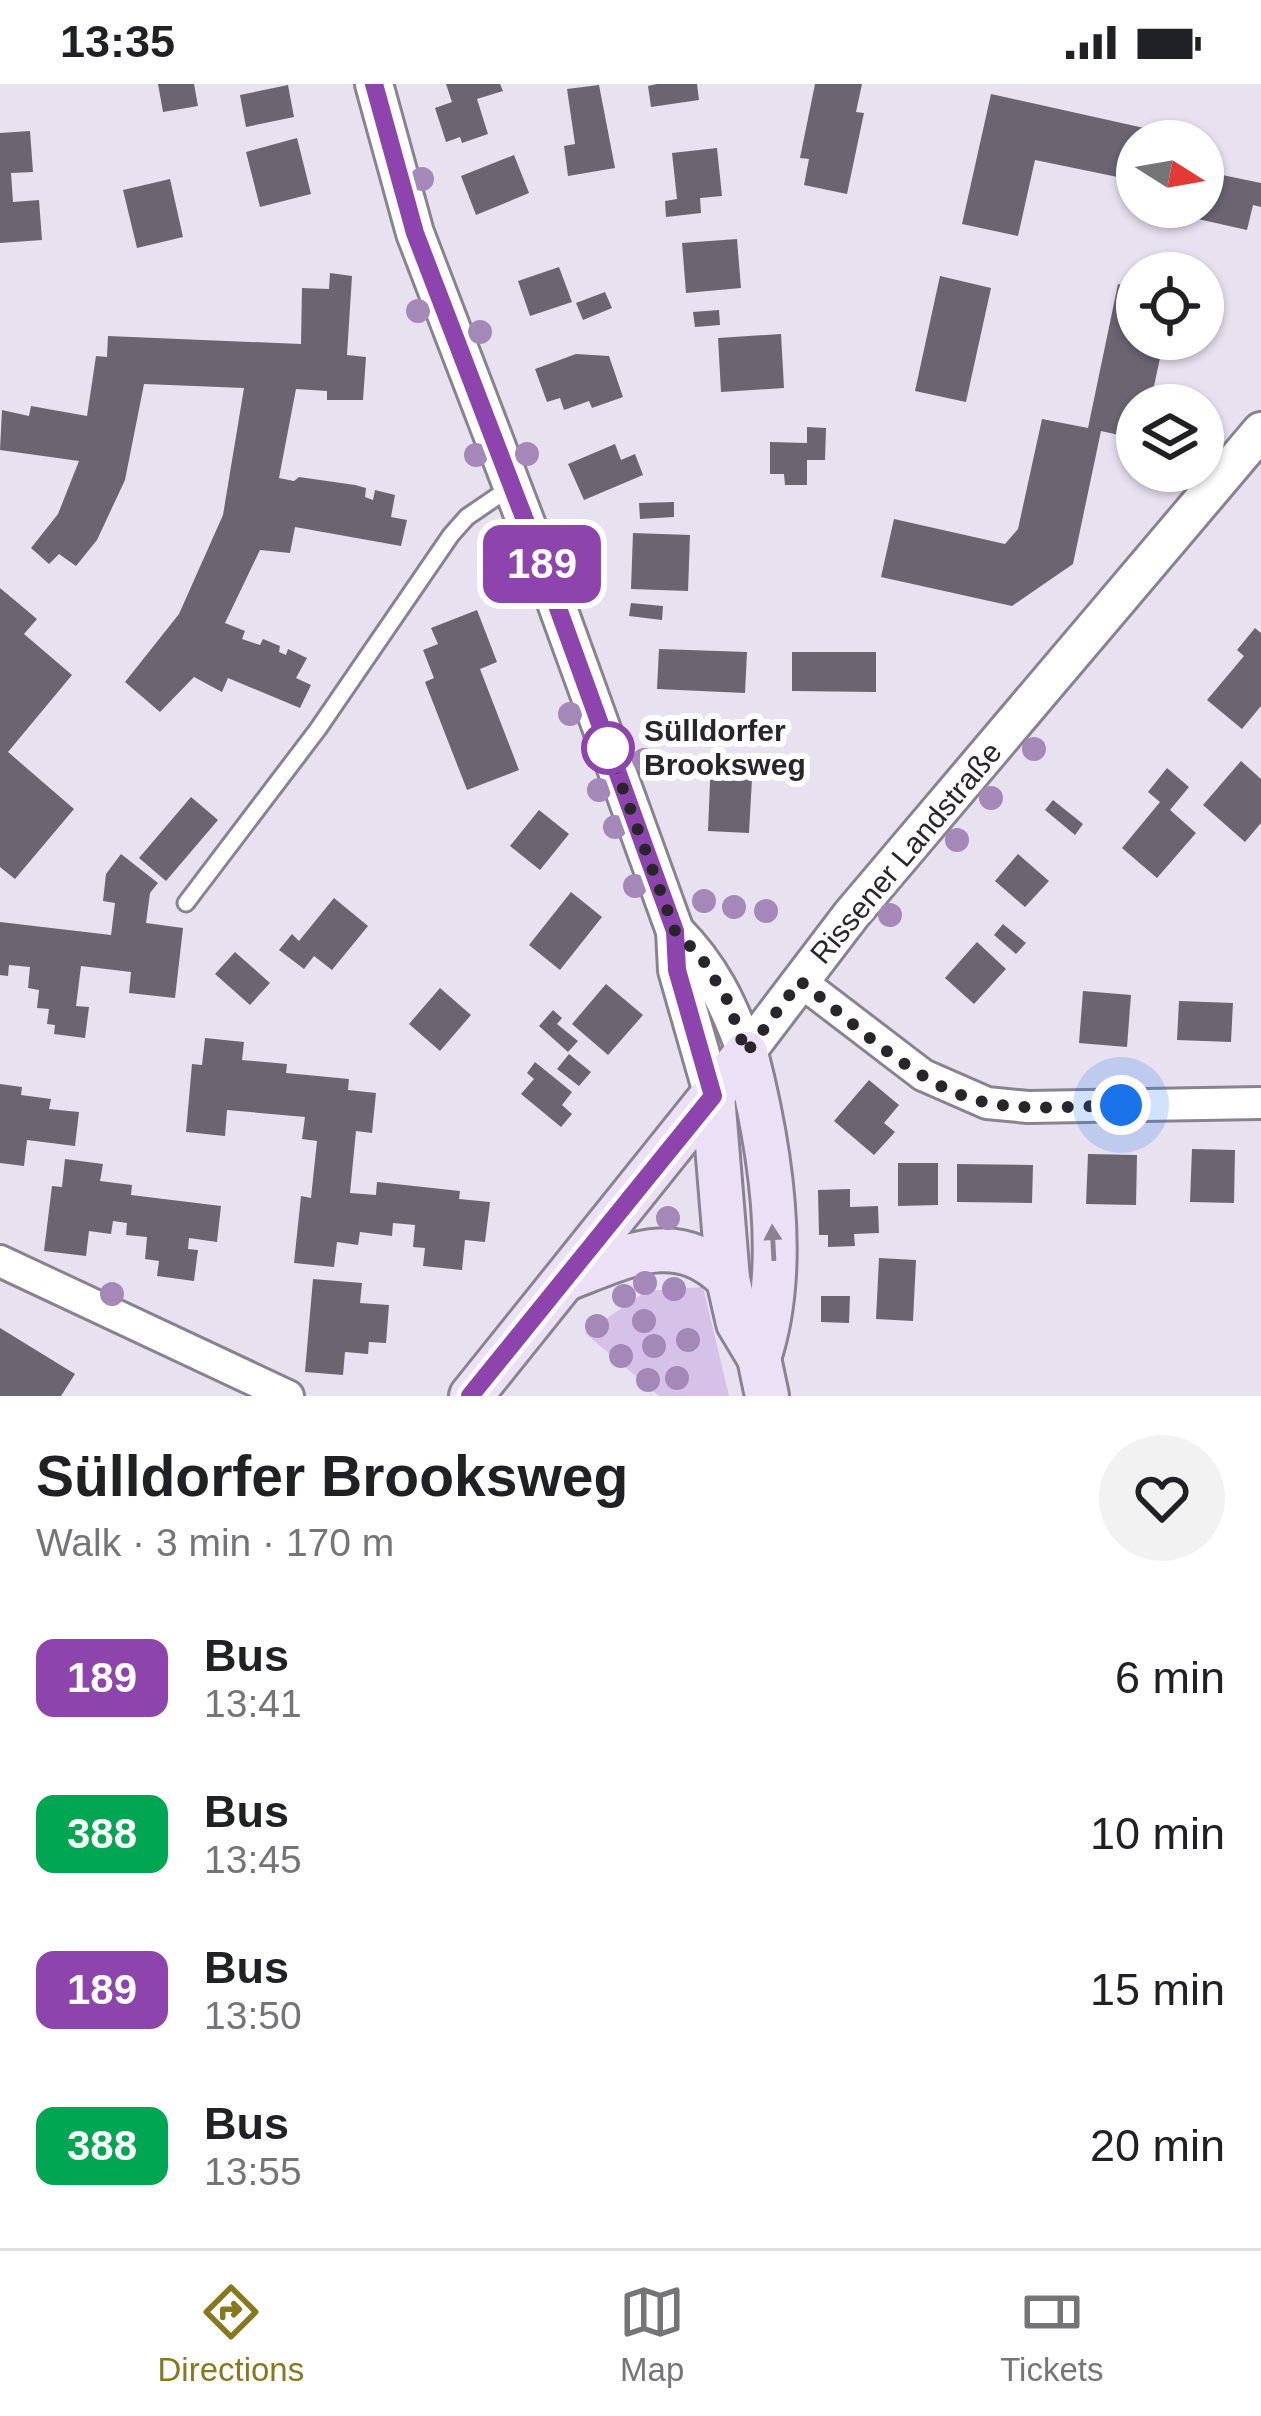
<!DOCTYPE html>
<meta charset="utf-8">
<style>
:root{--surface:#fff;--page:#f2f2f2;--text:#202124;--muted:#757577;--line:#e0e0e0;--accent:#88781d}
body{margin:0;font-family:Arial,sans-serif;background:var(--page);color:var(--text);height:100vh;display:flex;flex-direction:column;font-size:45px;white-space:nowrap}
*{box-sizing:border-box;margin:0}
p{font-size:39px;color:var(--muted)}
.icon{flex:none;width:66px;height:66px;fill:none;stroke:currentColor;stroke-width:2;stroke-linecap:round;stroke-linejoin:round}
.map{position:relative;height:1312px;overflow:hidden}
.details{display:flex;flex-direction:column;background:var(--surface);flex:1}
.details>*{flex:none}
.badge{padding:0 24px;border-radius:18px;font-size:42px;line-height:78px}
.needle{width:78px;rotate:101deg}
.fabs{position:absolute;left:1116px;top:36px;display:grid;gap:24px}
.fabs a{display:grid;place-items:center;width:108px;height:108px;border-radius:50%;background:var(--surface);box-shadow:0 3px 9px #0004;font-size:60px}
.you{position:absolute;width:60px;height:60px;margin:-30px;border:9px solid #fff;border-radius:50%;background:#1a73e8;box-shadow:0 0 0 18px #1a73e833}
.map>.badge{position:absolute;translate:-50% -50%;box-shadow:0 0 0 6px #fff}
.round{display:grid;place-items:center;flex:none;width:126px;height:126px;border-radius:63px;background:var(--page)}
.headline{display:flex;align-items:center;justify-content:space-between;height:204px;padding:0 36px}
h1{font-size:57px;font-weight:700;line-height:90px}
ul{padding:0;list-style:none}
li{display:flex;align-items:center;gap:36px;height:156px;padding:0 36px}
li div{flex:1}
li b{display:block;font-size:45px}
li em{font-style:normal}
li .badge{min-width:132px;font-weight:700;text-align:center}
.status{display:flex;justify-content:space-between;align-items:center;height:84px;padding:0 60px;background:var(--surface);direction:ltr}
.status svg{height:33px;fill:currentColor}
.menu{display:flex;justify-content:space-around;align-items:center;height:168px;border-top:3px solid var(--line);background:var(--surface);font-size:33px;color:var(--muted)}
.menu a{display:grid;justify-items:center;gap:6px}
.menu .on{color:var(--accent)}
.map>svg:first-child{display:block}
</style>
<div class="status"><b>13:35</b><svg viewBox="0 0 49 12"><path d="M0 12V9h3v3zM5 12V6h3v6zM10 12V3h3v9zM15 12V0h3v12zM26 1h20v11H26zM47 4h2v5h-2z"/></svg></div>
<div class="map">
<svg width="1261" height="1312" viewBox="0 0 1261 1312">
<rect width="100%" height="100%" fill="#e8e1f0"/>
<polygon fill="#d6c1e9" points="703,1203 729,1312 659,1312 585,1249 647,1207"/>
<g fill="#6b6571">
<polygon points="158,0 194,0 198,22 163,28"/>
<polygon points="446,0 500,0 503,7 477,15 488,50 462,59 460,53 446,58 435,24 452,18"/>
<polygon points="657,0 697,0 699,16 651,23 648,2"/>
<polygon points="815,0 862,0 856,28 864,29 847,110 804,101 809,75 800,74"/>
<polygon points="288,1 294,33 246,43 240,11"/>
<polygon points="599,1 615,84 568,92 564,62 575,60 567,5"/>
<polygon points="991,10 1162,48 1160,57 1137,57 1137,97 1035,76 1018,152 962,140"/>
<polygon points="30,47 33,88 11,89 13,118 39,116 42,156 0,159 0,49"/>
<polygon points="297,54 311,110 260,123 246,68"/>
<polygon points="717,64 722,112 700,114 701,129 666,133 665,117 677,115 672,69"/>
<polygon points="514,71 529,109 476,131 461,92"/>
<polygon points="1203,87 1261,99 1261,123 1253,121 1247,146 1171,129 1172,123 1203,123"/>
<polygon points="170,95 183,153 137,164 123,106"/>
<polygon points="737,155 741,204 686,209 682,159"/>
<polygon points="559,183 572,218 530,232 518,197"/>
<polygon points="330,189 352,192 347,271 366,273 363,316 327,316 327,307 296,305 279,394 294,397 299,393 355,401 366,404 365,413 373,416 375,406 395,411 391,433 407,436 401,462 295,443 290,469 260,466 225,539 245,547 242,555 260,561 263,555 280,562 279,568 286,571 288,565 307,574 296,594 311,601 300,624 228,594 222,608 194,593 160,628 125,598 179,530 223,431 244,304 144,300 125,396 97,456 76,482 59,470 49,480 31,464 58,430 79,377 0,366 2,326 29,332 31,322 87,332 96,272 107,273 108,252 301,260 302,204 329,205"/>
<polygon points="940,192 991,204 966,318 915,307"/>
<polygon points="1118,200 1137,204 1137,255 1164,255 1150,321 1137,321 1137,355 1101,347 1073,480 1012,522 881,493 894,435 1005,460 1018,445 1042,335 1088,344"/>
<polygon points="605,208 612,224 583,236 576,219"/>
<polygon points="719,226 720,241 695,243 693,228"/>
<polygon points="781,250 784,304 721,308 718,254"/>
<polygon points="576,270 609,272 623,313 592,324 589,317 564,326 560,314 547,318 535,285"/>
<polygon points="807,343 826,344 825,376 807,376 807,401 785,401 784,390 770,390 770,358 807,359"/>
<polygon points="615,360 621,376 635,370 643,391 584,416 568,380"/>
<polygon points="674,418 674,433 640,435 639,419"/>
<polygon points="633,449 690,451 688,507 631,505"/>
<polygon points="0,504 37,535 24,550 72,591 8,668 74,725 15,795 0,783"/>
<polygon points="631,519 663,522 662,536 629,532"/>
<polygon points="477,526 497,578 480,585 519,686 467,706 425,598 434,594 423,566 438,560 431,544"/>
<polygon points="1255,544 1261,549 1261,622 1242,645 1207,616 1244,572 1237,566"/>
<polygon points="659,565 747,568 745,609 657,605"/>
<polygon points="792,568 876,568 876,608 792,607"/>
<polygon points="711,674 753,676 749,749 708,747"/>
<polygon points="1241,677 1261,695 1261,739 1245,758 1203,721"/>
<polygon points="1167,684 1189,703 1170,726 1196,749 1157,794 1122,764 1160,718 1148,708"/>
<polygon points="191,713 218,736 166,797 139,774"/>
<polygon points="1053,716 1083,740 1075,751 1045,726"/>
<polygon points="539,726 569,750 540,786 510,762"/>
<polygon points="121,770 158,799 150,809 146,839 183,844 175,914 129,909 131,888 81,882 76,922 89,923 85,954 54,950 55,941 47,940 49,925 37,924 39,906 28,904 30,883 9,881 8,892 0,891 0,838 111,851 115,819 103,817 106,790"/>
<polygon points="1018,770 1049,797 1025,823 995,797"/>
<polygon points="571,808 602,833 560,886 529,861"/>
<polygon points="334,814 368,842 332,886 314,872 304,885 279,866 292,850 299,857"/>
<polygon points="1003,840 1026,859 1016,870 994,851"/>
<polygon points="977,858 1006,885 974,920 945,894"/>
<polygon points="235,868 270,899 250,921 215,890"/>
<polygon points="606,900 643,931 608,971 572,940"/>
<polygon points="440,904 471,931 440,967 409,940"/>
<polygon points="1083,907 1131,911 1127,963 1079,959"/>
<polygon points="1179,917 1233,919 1231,958 1177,956"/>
<polygon points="553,926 562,934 557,940 578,957 568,968 539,942"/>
<polygon points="205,954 244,958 242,976 287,980 286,989 349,995 348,1006 376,1009 372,1049 356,1047 350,1109 376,1111 377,1098 460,1107 459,1115 490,1118 485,1158 465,1156 462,1186 423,1182 425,1164 413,1163 415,1141 393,1139 392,1152 360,1148 358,1161 337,1158 334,1183 294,1179 301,1112 311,1114 317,1057 302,1055 305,1033 227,1026 225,1052 186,1048 192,980 202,981"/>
<polygon points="569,970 591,988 579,1002 557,985"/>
<polygon points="535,978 572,1008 562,1021 572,1030 561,1043 521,1010 534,995 527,989"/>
<polygon points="869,996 899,1021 884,1039 895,1048 874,1071 834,1037"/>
<polygon points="0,1000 22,1003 21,1011 51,1015 49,1025 79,1028 75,1062 27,1056 24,1082 0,1079"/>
<polygon points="1192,1065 1235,1066 1234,1119 1190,1118"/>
<polygon points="1088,1070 1137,1071 1136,1121 1086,1120"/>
<polygon points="65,1075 103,1080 100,1097 132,1101 131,1111 221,1122 217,1158 189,1154 188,1165 198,1166 194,1197 157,1192 159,1177 145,1175 147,1153 126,1151 127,1139 113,1137 111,1150 89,1147 86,1172 44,1167 52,1102 62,1103"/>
<polygon points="898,1079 938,1079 938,1121 898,1122"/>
<polygon points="957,1080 1033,1081 1032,1119 957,1118"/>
<polygon points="850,1105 850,1123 878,1122 879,1149 854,1150 855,1162 828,1163 828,1151 819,1151 818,1106"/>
<polygon points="879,1174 916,1176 913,1237 876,1235"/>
<polygon points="313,1195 362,1199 360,1219 389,1221 386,1259 369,1258 368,1270 345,1268 343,1291 305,1288"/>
<polygon points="821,1212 850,1212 849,1239 821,1238"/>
<polygon points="0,1244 75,1290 61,1312 0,1312"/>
</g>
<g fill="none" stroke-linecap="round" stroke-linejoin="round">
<defs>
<polyline id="service" points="186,819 318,645 451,451 467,433 511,403"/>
<g id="minor">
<polyline points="800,897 923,991 987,1019 1028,1023 1261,1019"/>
<polyline points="0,1177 288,1312"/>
</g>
<g id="tertiary">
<polyline points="374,0 415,149 546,491 675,847 677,886 713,1012"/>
<path d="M675 847C711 883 729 921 746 969"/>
<polyline points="746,969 851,831 1261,347"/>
</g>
<g id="secondary">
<path d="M746 969C770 1062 790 1181 759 1274"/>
<polyline points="713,1012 728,1195 738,1239 759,1274 767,1312"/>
<path d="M569 1194C627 1172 677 1144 728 1195"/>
<polyline points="471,1312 746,969"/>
</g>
</defs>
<use href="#service" stroke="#89828f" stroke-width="21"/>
<use href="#minor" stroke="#89828f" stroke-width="36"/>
<use href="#tertiary" stroke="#89828f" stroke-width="42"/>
<use href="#secondary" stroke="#89828f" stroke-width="48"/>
<use href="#service" stroke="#fff" stroke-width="15"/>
<use href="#minor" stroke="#fff" stroke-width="30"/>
<use href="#tertiary" stroke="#fff" stroke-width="36"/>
<use href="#secondary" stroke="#ece0f7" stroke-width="42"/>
</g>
<g fill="#a388b8">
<circle cx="422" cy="95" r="12"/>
<circle cx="418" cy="227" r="12"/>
<circle cx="480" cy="248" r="12"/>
<circle cx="527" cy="370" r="12"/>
<circle cx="476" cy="371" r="12"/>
<circle cx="515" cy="490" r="12"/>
<circle cx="580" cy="508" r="12"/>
<circle cx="570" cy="630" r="12"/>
<circle cx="1034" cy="665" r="12"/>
<circle cx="644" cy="676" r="12"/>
<circle cx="599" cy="706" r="12"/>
<circle cx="991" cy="714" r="12"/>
<circle cx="615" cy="743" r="12"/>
<circle cx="957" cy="756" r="12"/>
<circle cx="635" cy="802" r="12"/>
<circle cx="704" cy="817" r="12"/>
<circle cx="734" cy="823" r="12"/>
<circle cx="766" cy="827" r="12"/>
<circle cx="890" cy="831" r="12"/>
<circle cx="668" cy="1134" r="12"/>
<circle cx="645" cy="1199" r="12"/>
<circle cx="674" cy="1205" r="12"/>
<circle cx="112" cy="1210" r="12"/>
<circle cx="624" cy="1212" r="12"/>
<circle cx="644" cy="1237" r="12"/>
<circle cx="597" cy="1242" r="12"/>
<circle cx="688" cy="1256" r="12"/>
<circle cx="654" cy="1262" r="12"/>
<circle cx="621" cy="1272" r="12"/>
<circle cx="677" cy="1294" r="12"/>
<circle cx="648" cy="1296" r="12"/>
</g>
<defs><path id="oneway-solid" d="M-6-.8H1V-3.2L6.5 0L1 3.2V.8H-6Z" transform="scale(3)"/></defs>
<use fill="#8a8291" href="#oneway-solid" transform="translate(773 1159) rotate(-93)"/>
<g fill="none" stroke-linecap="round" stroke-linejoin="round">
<defs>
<polyline id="line" points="374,0 415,149 546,491 675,847 677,886 713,1012 470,1312"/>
</defs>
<use href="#line" stroke="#fff" stroke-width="27"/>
<use href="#line" stroke="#8e44ad" stroke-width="18"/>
<path stroke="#28252b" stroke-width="12" stroke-dasharray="0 21.6" d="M608 664 675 847 701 873 728 917 746 969 800 897C852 937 923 1008 989 1019 1032 1027 1078 1022 1121 1021"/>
</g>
<circle fill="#fff" stroke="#8e44ad" stroke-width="6" cx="608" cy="664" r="24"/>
<g text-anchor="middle" stroke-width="12" stroke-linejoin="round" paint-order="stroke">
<g font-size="30" font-weight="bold" fill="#28252b" stroke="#fff" text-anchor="start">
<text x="644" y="657">Sülldorfer<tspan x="644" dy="34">Brooksweg</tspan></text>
</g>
<g font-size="30" fill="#28252b" stroke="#fff">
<text transform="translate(906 769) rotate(-50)" y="10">Rissener Landstraße</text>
</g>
</g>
</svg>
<div class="fabs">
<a><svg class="needle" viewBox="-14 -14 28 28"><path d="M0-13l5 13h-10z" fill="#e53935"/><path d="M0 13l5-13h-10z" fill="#757577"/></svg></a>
<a><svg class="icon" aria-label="locate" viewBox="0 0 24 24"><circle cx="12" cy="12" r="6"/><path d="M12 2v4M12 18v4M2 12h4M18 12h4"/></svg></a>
<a><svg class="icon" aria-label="layers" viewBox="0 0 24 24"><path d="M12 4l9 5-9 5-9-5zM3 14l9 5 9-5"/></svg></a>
</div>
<div class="you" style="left:1121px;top:1021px"></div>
<b class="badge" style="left:542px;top:480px;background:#8e44ad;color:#fff">189</b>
</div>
<section class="details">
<div class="headline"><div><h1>Sülldorfer Brooksweg</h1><p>Walk · 3 min · 170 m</p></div><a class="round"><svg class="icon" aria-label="heart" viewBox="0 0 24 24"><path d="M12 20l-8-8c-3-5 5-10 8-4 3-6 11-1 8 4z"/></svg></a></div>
<ul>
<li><span class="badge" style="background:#8e44ad;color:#fff">189</span><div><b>Bus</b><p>13:41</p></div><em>6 min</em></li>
<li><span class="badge" style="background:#00a651;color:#fff">388</span><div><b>Bus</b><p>13:45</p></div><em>10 min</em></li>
<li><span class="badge" style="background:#8e44ad;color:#fff">189</span><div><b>Bus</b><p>13:50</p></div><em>15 min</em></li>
<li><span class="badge" style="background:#00a651;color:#fff">388</span><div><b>Bus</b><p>13:55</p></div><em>20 min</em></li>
</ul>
</section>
<nav class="menu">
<a class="on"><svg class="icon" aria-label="directions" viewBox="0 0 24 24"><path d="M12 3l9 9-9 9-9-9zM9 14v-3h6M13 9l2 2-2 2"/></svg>Directions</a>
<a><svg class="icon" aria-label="map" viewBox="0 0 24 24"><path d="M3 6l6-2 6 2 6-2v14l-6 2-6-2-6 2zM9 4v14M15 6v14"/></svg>Map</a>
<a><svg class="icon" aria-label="tickets" viewBox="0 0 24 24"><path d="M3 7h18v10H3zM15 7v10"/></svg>Tickets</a>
</nav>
